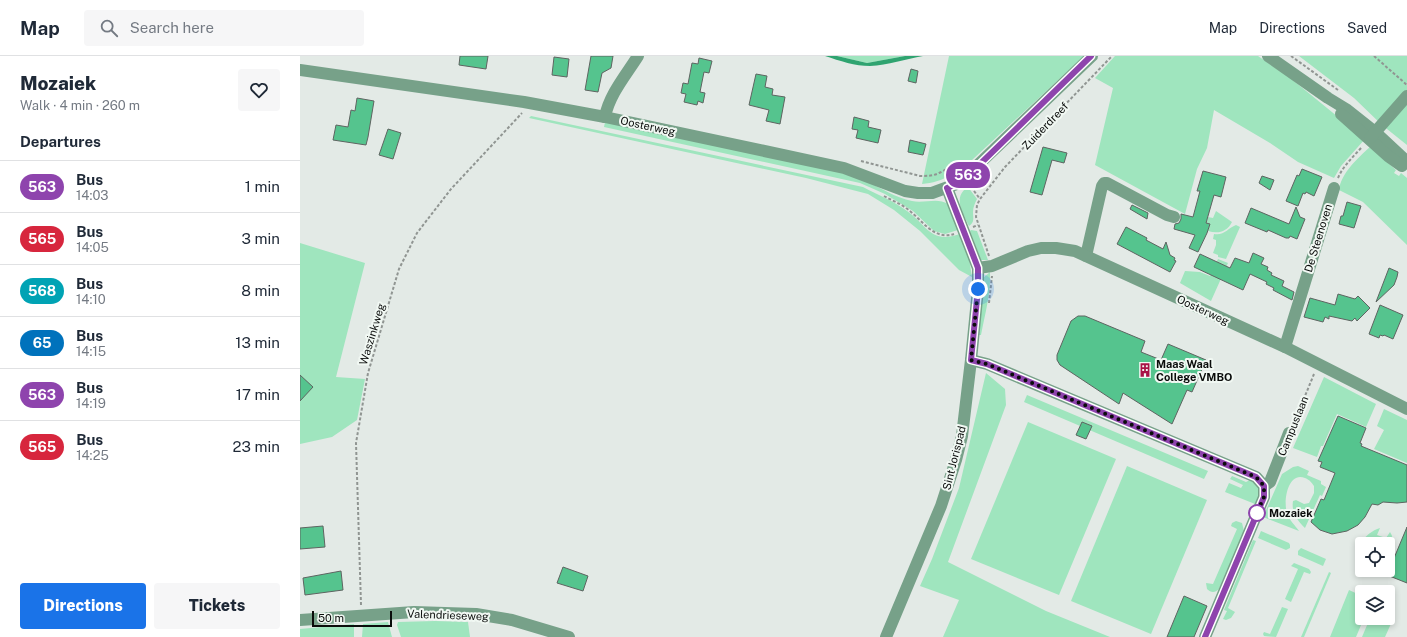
<!DOCTYPE html>
<meta charset="utf-8">
<style>
:root{--surface:#fff;--page:#f6f6f7;--text:#1f2937;--muted:#747a83;--line:#e0e1e3;--accent:#1a73e8}
body{margin:0;font-family:"Public Sans",sans-serif;background:var(--page);color:var(--text);height:100vh;display:flex;flex-direction:column;font-size:15px;white-space:nowrap}
*{box-sizing:border-box;margin:0}
p{font-size:13px;color:var(--muted)}
.icon{flex:none;width:22px;height:22px;fill:none;stroke:currentColor;stroke-width:2;stroke-linecap:round;stroke-linejoin:round}
.map{position:relative;flex:1;overflow:hidden}
.drawer{display:flex;flex-direction:column;background:var(--surface);width:300px}
.drawer>*{flex:none}
.badge{padding:0 8px;border-radius:13px;font-size:14px;line-height:26px}
.buttons{position:absolute;left:1055px;top:481px;display:grid;gap:8px}
.buttons a{display:grid;place-items:center;width:40px;height:40px;border-radius:4px;background:var(--surface);box-shadow:0 2px 6px #0003;font-size:20px}
.scale{position:absolute;left:12px;bottom:10px;width:80px;box-sizing:border-box;padding-left:4px;border:2px solid #0a0c0b;border-top:0;font-size:11px;line-height:14px;white-space:nowrap;color:#0a0c0b;-webkit-text-stroke:3px #f1f8f3;paint-order:stroke}
.you{position:absolute;width:20px;height:20px;margin:-10px;border:3px solid #fff;border-radius:50%;background:#1a73e8;box-shadow:0 0 0 6px #1a73e833}
.map>.badge{position:absolute;translate:-50% -50%;box-shadow:0 0 0 2px #fff}
h2{padding:0 20px;font-size:15px;line-height:36px}
.round{display:grid;place-items:center;flex:none;width:42px;height:42px;border-radius:4px;background:var(--page)}
.head{display:flex;align-items:center;justify-content:space-between;height:68px;padding:0 20px}
h1{font-size:19px;font-weight:800;line-height:30px}
.action{display:flex;gap:8px;margin-top:auto;padding:8px 20px}
.action a{flex:1;height:46px;border-radius:4px;background:var(--accent);color:#fff;font-size:16px;font-weight:800;line-height:46px;text-align:center}
.action a+a{background:var(--page);color:var(--text)}
ul{padding:0;list-style:none}
li{display:flex;align-items:center;gap:12px;height:52px;padding:0 20px;border-top:1px solid var(--line)}
li div{flex:1}
li b{display:block;font-size:15px}
li em{font-style:normal}
li .badge{min-width:44px;font-weight:700;text-align:center}
header{display:flex;align-items:center;gap:24px;box-sizing:border-box;height:56px;padding:0 20px;background:var(--surface);border-bottom:1px solid var(--line)}
header strong{font-size:19px}
nav{display:flex;gap:22px;margin-inline-start:auto;font-size:14px}
.search{width:280px;height:36px;background:var(--page);display:flex;align-items:center;gap:10px;box-sizing:border-box;padding:0 14px;border-radius:4px;color:var(--muted);font-size:15px}
main{display:flex;flex:1;min-height:0}
.map>svg:first-child{display:block}
</style>
<header>
<strong>Map</strong>
<div class="search"><svg class="icon" aria-label="search" viewBox="0 0 24 24"><circle cx="10" cy="10" r="6"/><path d="M15 15l6 6"/></svg>Search here</div>
<nav><a>Map</a><a>Directions</a><a>Saved</a></nav>
</header>
<main>
<section class="drawer">
<div class="head"><div><h1>Mozaiek</h1><p>Walk · 4 min · 260 m</p></div><a class="round"><svg class="icon" aria-label="heart" viewBox="0 0 24 24"><path d="M12 20l-8-8c-3-5 5-10 8-4 3-6 11-1 8 4z"/></svg></a></div>
<h2>Departures</h2>
<ul>
<li><span class="badge" style="background:#8e44ad;color:#fff">563</span><div><b>Bus</b><p>14:03</p></div><em>1 min</em></li>
<li><span class="badge" style="background:#d7263d;color:#fff">565</span><div><b>Bus</b><p>14:05</p></div><em>3 min</em></li>
<li><span class="badge" style="background:#00a3b4;color:#fff">568</span><div><b>Bus</b><p>14:10</p></div><em>8 min</em></li>
<li><span class="badge" style="background:#0072bc;color:#fff">65</span><div><b>Bus</b><p>14:15</p></div><em>13 min</em></li>
<li><span class="badge" style="background:#8e44ad;color:#fff">563</span><div><b>Bus</b><p>14:19</p></div><em>17 min</em></li>
<li><span class="badge" style="background:#d7263d;color:#fff">565</span><div><b>Bus</b><p>14:25</p></div><em>23 min</em></li>
</ul>
<div class="action"><a>Directions</a><a>Tickets</a></div>
</section>
<div class="map">
<svg width="1107" height="581" viewBox="0 0 1107 581">
<rect width="100%" height="100%" fill="#e3eae6"/>
<g fill="#9fe5be">
<polygon points="537,0 605,0 567,7"/>
<path d="M649 0H784L672 104C655 117 644 126 622 128Z"/>
<polygon points="815,0 958,0 989,21 1065,83 1041,110 1034,122 998,106 970,87 914,54 907,92 897,113 885,158 795,109 813,32 795,22"/>
<polygon points="999,0 1107,0 1107,89 1082,69 1054,42"/>
<path d="M231 60 563 131C578 139 594 145 607 155 628 170 630 188 660 178L669 202 672 221 659 214 620 175 594 154 568 138 506 122 229 62Z"/>
<path d="M305 66 537 115C547 119 557 121 566 125 581 132 596 142 612 145 624 148 637 141 648 148L658 174 645 178 634 175 613 155 585 138 560 127 304 71Z"/>
<path d="M1070 91 1096 114 1094 117 1099 120 1101 117 1107 122V189L1063 146 1039 134C1041 117 1058 102 1070 91Z"/>
<path d="M668 131 677 143C675 147 673 151 673 156 673 162 675 166 669 170 663 157 652 141 668 131Z"/>
<path d="M916 155 932 166C927 176 918 178 908 175L910 168 906 167 908 161 913 162Z"/>
<path d="M936 169 940 171 926 203 918 201V199L913 197 916 189V184L913 183 914 178C924 180 928 172 936 169Z"/>
<polygon points="671,174 677,175 688,204 681,204 670,175"/>
<polygon points="0,187 65,207 36,321 65,323 57,364 32,381 0,388"/>
<polygon points="918,203 928,207 911,245 880,227 885,215 900,216 910,220"/>
<path d="M690 216C691 237 685 258 681 279H679L683 222Z"/>
<polygon points="686,317 705,333 706,349 648,506 746,555 810,581 643,581 659,544 620,530 632,503 659,432"/>
<polygon points="1024,321 1076,348 1066,371 1037,358 1023,390 1021,390 1017,401 993,392"/>
<polygon points="727,339 908,415 904,423 724,346"/>
<polygon points="1084,353 1107,364 1107,407 1074,393 1084,374 1077,370"/>
<polygon points="728,366 816,403 759,539 671,503"/>
<polygon points="827,410 907,444 851,578 771,545"/>
<path d="M998 410 1009 415 1007 419 1021 425V428L1026 431 1022 440 1020 439 1005 472C998 465 991 457 993 445L996 444 1004 448 1009 447 1014 437V430C1012 427 1010 424 1005 422 988 415 983 445 987 457 989 464 995 469 999 475L963 461 982 418 993 411Z"/>
<polygon points="932,420 946,426 950,424 958,429 960,437 955,448 925,436 929,427 941,432 943,429 930,423"/>
<path d="M936 465 942 467 944 475 919 533C915 537 911 537 907 533L906 527 913 528 937 473 931 470 932 467Z"/>
<path d="M1080 472 1077 479 1086 482 1090 476C1096 485 1091 492 1088 501V488H1062V510C1049 497 1065 476 1080 472Z"/>
<polygon points="961,475 989,487 990,489 990,492 986,494 958,482"/>
<polygon points="953,484 956,485 928,552 935,556 931,562 926,564 923,563 927,555 924,554"/>
<polygon points="1001,492 1026,503 1023,510 998,499 998,495"/>
<polygon points="994,507 1009,513 1011,516 1010,518 1004,516 991,546 985,543 998,513 991,510"/>
<polygon points="1029,516 1031,517 1004,581 1001,581"/>
<polygon points="1049,534 1062,540 1062,562 1064,562 1056,581 1030,581"/>
<polygon points="982,551 988,553 976,581 964,580 963,578 964,576 970,578"/>
<polygon points="1088,558 1094,561 1085,581 1062,581 1070,562 1088,562"/>
<polygon points="135,565 168,566 170,581 101,581 97,569 98,566"/>
<polygon points="88,566 92,581 62,581 63,568"/>
<polygon points="54,568 54,581 0,581 0,573"/>
</g>
<path fill="#2fa470" d="M525 0H537L567 7 605 0H623C606 3 588 9 570 10 555 10 540 5 525 0Z"/>
<g fill="#55c48e" stroke="#5e6461">
<polygon points="160,0 188,0 186,13 159,9"/>
<polygon points="291,0 313,0 311,12 302,17 298,36 285,34"/>
<polygon points="254,1 269,3 267,21 252,19"/>
<polygon points="399,2 412,5 409,17 404,16 400,36 405,37 403,47 398,45 397,49 384,46 386,38 381,37 383,27 388,28 392,7 398,8"/>
<polygon points="611,13 618,15 616,27 608,25"/>
<polygon points="456,18 467,20 465,31 473,33 472,39 485,41 480,68 466,65 469,54 449,49"/>
<polygon points="57,42 74,45 68,81 66,89 33,84 36,69 48,71 51,54 55,55"/>
<polygon points="554,61 569,65 568,71 581,74 578,87 556,82 558,74 552,73"/>
<polygon points="88,73 101,77 93,103 79,99"/>
<polygon points="610,84 626,88 623,99 608,96"/>
<polygon points="743,91 767,97 764,107 752,104 742,139 730,136"/>
<polygon points="1002,113 1022,121 1014,140 1006,136 1005,138 1003,137 998,150 986,145 997,119 999,120"/>
<polygon points="903,115 926,121 921,141 914,139 906,167 910,168 907,177 898,196 889,192 895,179 874,173 875,168 879,167 881,163 881,158 893,161 900,135 897,135"/>
<polygon points="962,120 974,124 970,134 959,127"/>
<polygon points="1047,146 1061,150 1054,172 1039,168 1041,160 1043,160"/>
<polygon points="832,149 848,157 847,163 830,153"/>
<polygon points="996,151 1000,161 1005,163 997,183 990,180 989,182 986,182 968,174 967,176 945,167 951,152 989,168"/>
<polygon points="826,171 847,182 846,184 863,193 866,186 870,199 875,202 874,204 876,205 870,216 817,188"/>
<polygon points="953,197 964,202 961,208 968,211 967,214 972,217 971,219 984,225 982,230 994,236 992,244 973,234 974,232 966,228 967,226 950,218 943,234 894,211 900,198 930,212 935,202 949,207"/>
<polygon points="1089,212 1098,216 1097,221 1094,229 1076,246"/>
<polygon points="1038,238 1055,243 1058,240 1070,252 1057,265 1055,262 1052,265 1029,260 1029,263 1025,261 1023,266 1004,261 1010,242 1035,249"/>
<polygon points="1080,249 1103,259 1093,283 1084,279 1083,280 1080,279 1079,282 1069,278"/>
<polygon points="778,260 785,260 845,285 841,296 861,304 868,288 906,304 892,336 887,334 872,368 823,337 819,348 760,309 757,304 757,299 771,265"/>
<polygon points="0,319 13,331 0,345"/>
<polygon points="1038,360 1066,372 1060,387 1062,388 1061,390 1107,409 1107,446 1097,447 1083,446 1078,449 1072,448 1065,461 1058,469 1047,475 1032,478 1020,474 1011,466 1021,443 1024,444 1035,417 1020,411 1022,406 1018,405"/>
<polygon points="782,366 792,370 786,383 776,379"/>
<polygon points="23,470 25,491 0,493 0,472"/>
<polygon points="1107,471 1107,527 1087,519"/>
<polygon points="263,511 288,520 283,535 257,527"/>
<polygon points="41,515 43,534 5,539 3,522"/>
<polygon points="884,540 907,550 894,581 867,581"/>
</g>
<g fill="none" stroke-linecap="round" stroke-linejoin="round">
<g stroke="#909592" stroke-width="2" stroke-dasharray="3 2" stroke-linecap="butt">
<polyline points="991,0 1038,34"/>
<polyline points="1074,0 1107,29"/>
<path d="M561 105 620 120C627 120 633 120 639 117 644 115 648 111 654 111L658 113"/>
<path d="M1038 122C1043 110 1053 101 1062 91"/>
<polyline points="671,131 680,143"/>
<path d="M584 140C591 144 599 147 606 152 621 162 633 185 654 178"/>
<polyline points="673,171 678,169"/>
<polyline points="689,200 676,161 677,149 680,143 705,111 812,0"/>
<polyline points="689,247 692,220"/>
<polyline points="994,367 1014,318"/>
<polyline points="61,549 56,387 68,317 99,213 117,177 151,133 222,57"/>
</g>
<g stroke="#77a189" stroke-width="12">
<polyline points="968,0 1028,42 1046,53 1075,76 1103,102 1107,107"/>
<polyline points="0,14 224,46 305,61 544,112 605,135 618,137 632,137 659,127 792,0"/>
<polyline points="1041,58 1088,100 1102,110"/>
<path d="M305 61C309 39 326 19 338 0"/>
<polyline points="1070,82 1107,40"/>
<polyline points="786,200 802,130 804,127 807,127 867,159 874,161"/>
<polyline points="678,212 692,210 728,195 741,192 756,192 775,195 985,291 1107,353"/>
<polyline points="985,291 1034,132"/>
<polyline points="671,304 687,308 956,421 964,430 964,441 905,581"/>
<polyline points="964,430 970,426 989,377"/>
<polyline points="0,564 114,556 176,558 212,564 269,581"/>
<polyline points="586,581 641,450 656,404 662,380 671,304 678,233 678,212 647,132"/>
</g>
</g>
<g fill="none" stroke-linecap="round" stroke-linejoin="round">
<defs>
<polyline id="line" points="791,0 678,110 659,127 647,132 678,212 678,233 671,304 687,308 956,421 964,430 964,441 905,581"/>
</defs>
<use href="#line" stroke="#fff" stroke-width="9"/>
<use href="#line" stroke="#8e44ad" stroke-width="6"/>
<polyline stroke="#0a0c0b" stroke-width="4" stroke-dasharray="0 7.2" points="678,233 671,304 687,308 956,421 964,430 964,441 957,457"/>
</g>
<defs>
<symbol id="building-bare" viewBox="-9 -9 18 18"><path d="M-4-6H4V6H1V3H-1V6H-4ZM-2.5-4.3h1.7v1.8h-1.7ZM.8-4.3h1.7v1.8H.8ZM-2.5-1h1.7V.8h-1.7ZM.8-1h1.7V.8H.8Z" fill="#a81346" stroke="#f1f8f3" stroke-width="2.5" paint-order="stroke"/></symbol>
</defs>
<g fill-rule="evenodd">
<use href="#building-bare" x="835" y="304" width="20" height="20"/>
</g>
<circle fill="#fff" stroke="#8e44ad" stroke-width="2" cx="957" cy="457" r="8"/>
<g text-anchor="middle" stroke-width="4" stroke-linejoin="round" paint-order="stroke">
<g font-size="11" fill="#0a0c0b" stroke="#f1f8f3">
<text transform="translate(348 70) rotate(12)" y="4">Oosterweg</text>
<text transform="translate(745 70) rotate(-46)" y="4">Zuiderdreef</text>
<text transform="translate(1018 182) rotate(-73)" y="4">De Steenoven</text>
<text transform="translate(903 254) rotate(25)" y="4">Oosterweg</text>
<text transform="translate(72 278) rotate(-73)" y="4">Waszinkweg</text>
<text transform="translate(993 370) rotate(-68)" y="4">Campuslaan</text>
<text transform="translate(654 402) rotate(-76)" y="4">Sint Jorispad</text>
<text transform="translate(148 559) rotate(2)" y="4">Valendrieseweg</text>
</g>
<g font-size="11" font-weight="bold" fill="#0a0c0b" stroke="#f1f8f3" text-anchor="start">
<text x="856" y="312">Maas Waal<tspan x="856" dy="13">College VMBO</tspan></text>
</g>
<g font-size="11" font-weight="bold" fill="#0a0c0b" stroke="#f1f8f3" text-anchor="start">
<text x="969" y="461">Mozaiek</text>
</g>
</g>
</svg>
<div class="buttons">
<a><svg class="icon" aria-label="locate" viewBox="0 0 24 24"><circle cx="12" cy="12" r="6"/><path d="M12 2v4M12 18v4M2 12h4M18 12h4"/></svg></a>
<a><svg class="icon" aria-label="layers" viewBox="0 0 24 24"><path d="M12 4l9 5-9 5-9-5zM3 14l9 5 9-5"/></svg></a>
</div>
<div class="scale">50 m</div>
<div class="you" style="left:678px;top:233px"></div>
<b class="badge" style="left:668px;top:119px;background:#8e44ad;color:#fff">563</b>
</div>
</main>
